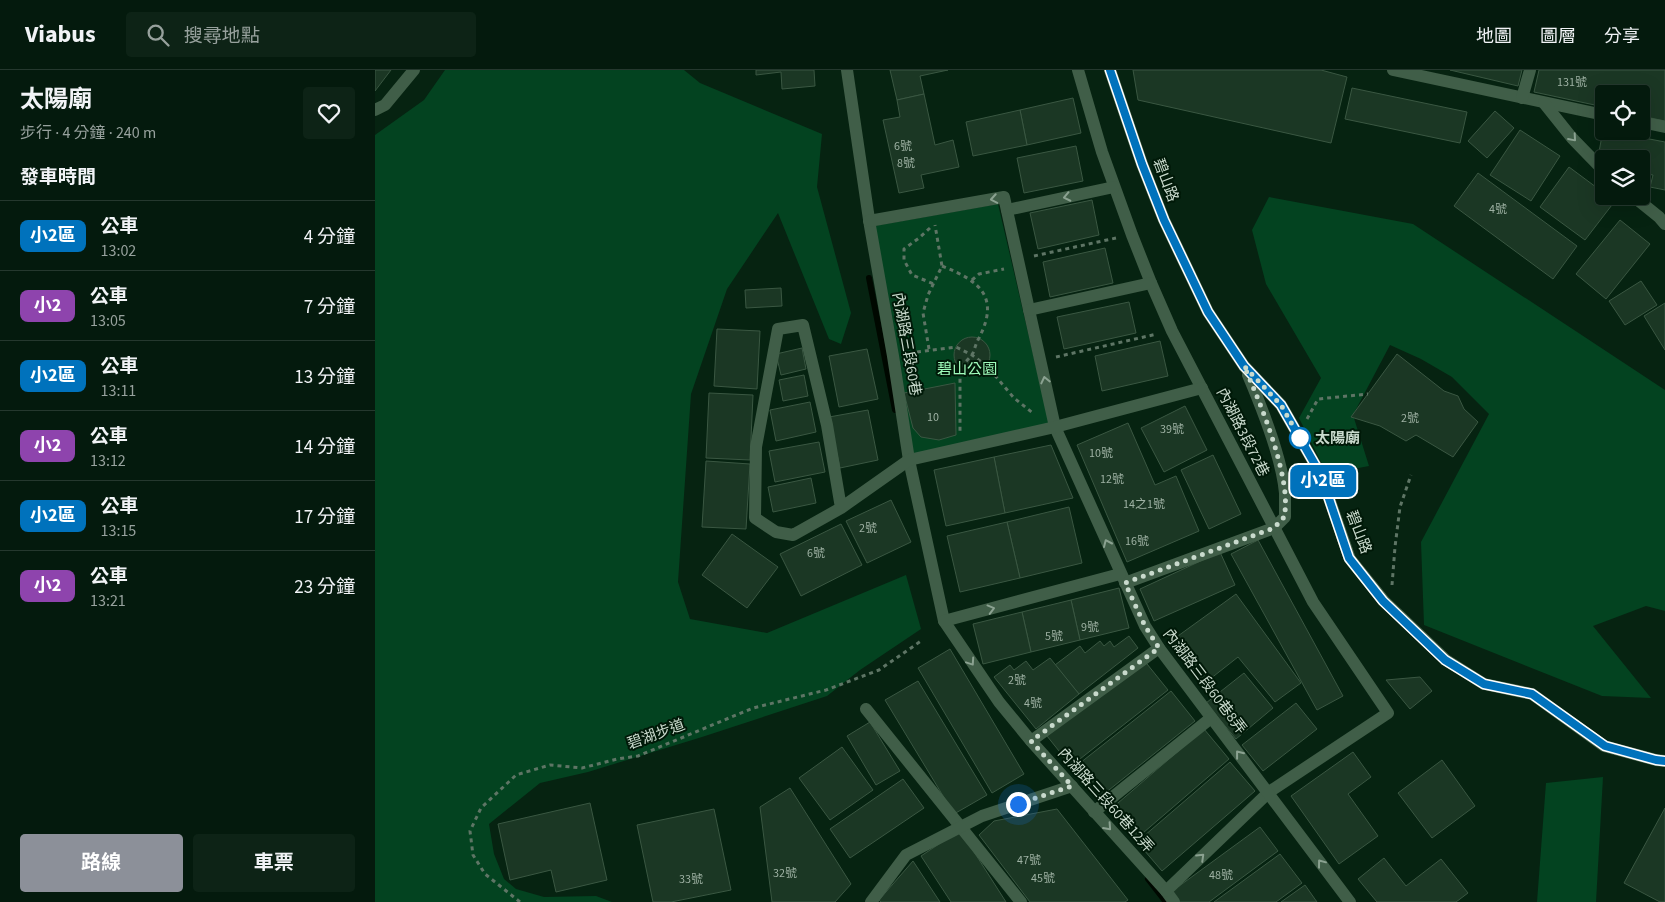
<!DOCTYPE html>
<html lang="zh-TW">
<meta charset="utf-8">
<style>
:root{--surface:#041a0d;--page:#0d2316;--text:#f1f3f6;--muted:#97a19d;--line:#25382e;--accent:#8c9099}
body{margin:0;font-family:"Source Sans 3","Noto Sans TC",sans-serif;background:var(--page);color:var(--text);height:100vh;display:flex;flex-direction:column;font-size:19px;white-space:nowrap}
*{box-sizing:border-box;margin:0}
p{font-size:16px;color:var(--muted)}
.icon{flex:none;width:28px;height:28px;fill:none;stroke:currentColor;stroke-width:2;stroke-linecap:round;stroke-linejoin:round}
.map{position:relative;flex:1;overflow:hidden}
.sheet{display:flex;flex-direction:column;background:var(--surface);width:375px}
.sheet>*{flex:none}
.badge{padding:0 10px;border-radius:8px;font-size:18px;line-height:32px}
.buttons{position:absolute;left:1220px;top:15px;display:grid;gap:10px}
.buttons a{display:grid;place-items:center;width:55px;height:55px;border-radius:5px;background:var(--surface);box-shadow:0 5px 20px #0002,0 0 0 1px var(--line);font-size:25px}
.you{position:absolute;width:25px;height:25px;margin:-12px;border:4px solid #fff;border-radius:50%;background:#1a73e8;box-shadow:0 0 0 8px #1a73e833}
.map>.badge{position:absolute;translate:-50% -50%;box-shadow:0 0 0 2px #fff}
h2{padding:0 20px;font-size:19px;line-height:45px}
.round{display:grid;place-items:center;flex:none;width:52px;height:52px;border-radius:5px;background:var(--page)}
.head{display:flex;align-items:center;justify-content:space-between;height:85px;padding:0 20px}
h1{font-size:24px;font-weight:700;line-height:38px}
.cta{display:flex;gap:10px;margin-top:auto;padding:10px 20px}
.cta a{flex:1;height:58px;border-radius:5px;background:var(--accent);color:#fff;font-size:20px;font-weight:700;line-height:58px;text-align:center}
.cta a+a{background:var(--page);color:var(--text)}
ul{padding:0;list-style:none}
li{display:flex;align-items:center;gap:15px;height:70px;padding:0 20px;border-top:1px solid var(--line)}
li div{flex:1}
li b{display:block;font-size:19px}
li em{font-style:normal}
li .badge{min-width:55px;font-weight:700;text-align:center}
header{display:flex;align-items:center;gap:30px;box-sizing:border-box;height:70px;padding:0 25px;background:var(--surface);border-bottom:1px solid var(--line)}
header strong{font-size:24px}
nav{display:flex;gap:28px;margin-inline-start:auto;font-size:18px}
.search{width:350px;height:45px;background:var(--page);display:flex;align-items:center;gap:12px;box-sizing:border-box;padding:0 18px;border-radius:5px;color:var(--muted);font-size:19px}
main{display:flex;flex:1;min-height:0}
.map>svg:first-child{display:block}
</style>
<header>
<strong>Viabus</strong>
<div class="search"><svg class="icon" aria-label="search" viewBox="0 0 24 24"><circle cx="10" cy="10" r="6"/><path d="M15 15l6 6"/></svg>搜尋地點</div>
<nav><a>地圖</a><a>圖層</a><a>分享</a></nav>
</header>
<main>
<section class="sheet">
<div class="head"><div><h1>太陽廟</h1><p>步行 · 4 分鐘 · 240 m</p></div><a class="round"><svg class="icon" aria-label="heart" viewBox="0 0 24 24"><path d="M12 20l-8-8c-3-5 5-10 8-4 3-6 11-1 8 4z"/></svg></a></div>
<h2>發車時間</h2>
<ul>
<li><span class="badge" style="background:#0072bc;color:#fff">小2區</span><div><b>公車</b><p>13:02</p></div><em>4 分鐘</em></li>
<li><span class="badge" style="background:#8e44ad;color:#fff">小2</span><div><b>公車</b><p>13:05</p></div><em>7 分鐘</em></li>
<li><span class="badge" style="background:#0072bc;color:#fff">小2區</span><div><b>公車</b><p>13:11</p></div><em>13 分鐘</em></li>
<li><span class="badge" style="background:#8e44ad;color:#fff">小2</span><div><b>公車</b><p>13:12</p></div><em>14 分鐘</em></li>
<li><span class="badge" style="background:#0072bc;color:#fff">小2區</span><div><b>公車</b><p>13:15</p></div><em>17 分鐘</em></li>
<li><span class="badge" style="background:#8e44ad;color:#fff">小2</span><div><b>公車</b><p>13:21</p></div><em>23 分鐘</em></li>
</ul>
<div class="cta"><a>路線</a><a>車票</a></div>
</section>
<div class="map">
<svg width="1290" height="832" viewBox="0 0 1290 832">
<rect width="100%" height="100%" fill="#062311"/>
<g fill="#034320">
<polygon points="70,0 309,0 325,13 447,64 442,117 476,243 466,274 454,269 403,143 352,219 316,324 303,512 315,549 392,563 531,505 546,559 485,600 452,626 327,667 213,702 165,713 114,754 119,784 129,809 141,819 169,827 221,826 237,832 0,832 0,65 49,30"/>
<polygon points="894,127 1038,154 1290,320 1290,541 1271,536 1218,556 1276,628 1227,626 1049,555 1046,472 1114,344 1077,307 1046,289 1015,275 978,345 994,396 952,404 924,348 946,308 891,214 877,160"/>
<polygon points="623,134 675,357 537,388 499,156"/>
<polygon points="1228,707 1221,832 1162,832 1171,713"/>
</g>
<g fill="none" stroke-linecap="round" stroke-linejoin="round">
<g stroke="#000800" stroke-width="6">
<polyline points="494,208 520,340"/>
<polyline points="773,809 791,832"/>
</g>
</g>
<g fill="#1b3724" stroke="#3a5742">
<polygon points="0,0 16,0 0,21"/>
<polygon points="381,0 439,0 440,16 407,19 406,2 381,5"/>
<polygon points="515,0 573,0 545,6 549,24 522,30"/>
<polygon points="758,0 946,0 972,7 956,73 763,30"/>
<polygon points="1075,0 1147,0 1143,16"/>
<polygon points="1164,0 1290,0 1290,51 1266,46 1266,24 1229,24 1229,37 1159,22"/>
<polygon points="977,18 1092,42 1085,73 970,49"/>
<polygon points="549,24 560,75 578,70 584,97 546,105 549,118 524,123 508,50 525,47 522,30"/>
<polygon points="698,28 706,63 652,75 645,40"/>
<polygon points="645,40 652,75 598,86 591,52"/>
<polygon points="1120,41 1139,58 1112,88 1093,71"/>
<polygon points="1145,60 1185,86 1156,131 1115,105"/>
<polygon points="1228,60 1290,72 1290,120 1275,117 1278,105 1266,103 1266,89 1251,89 1251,87 1224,82"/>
<polygon points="701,76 708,111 649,123 642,88"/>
<polygon points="1194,97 1229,123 1229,126 1234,126 1240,131 1210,170 1165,137"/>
<polygon points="1103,103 1202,176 1178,209 1079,136"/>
<polygon points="717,130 724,165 663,179 655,143"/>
<polygon points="1245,150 1275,174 1231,229 1201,204"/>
<polygon points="730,178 738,213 675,227 668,192"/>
<polygon points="1266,211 1282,235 1250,255 1234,231"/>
<polygon points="406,218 407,236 371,238 370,220"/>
<polygon points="754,232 761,263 689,279 682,247"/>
<polygon points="1290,233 1290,280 1269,246"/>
<polygon points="342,259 385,261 382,319 339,316"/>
<circle cx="597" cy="285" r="18"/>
<polygon points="785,271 793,306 727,321 720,286"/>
<polygon points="427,278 431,299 406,305 401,284"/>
<polygon points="492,279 503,329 464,337 454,286"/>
<polygon points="1022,284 1069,321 1083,326 1089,339 1103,352 1078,387 1041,365 1031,371 1005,356 976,347"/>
<polygon points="429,305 433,326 408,331 404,310"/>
<polygon points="580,313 581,365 564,370 546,367 538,358 529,323"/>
<polygon points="334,323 378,325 375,390 331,388"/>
<polygon points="435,332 441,362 401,371 395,340"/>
<polygon points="810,336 832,380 789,402 766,358"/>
<polygon points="493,340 503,390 465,398 454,347"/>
<polygon points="753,353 780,415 801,406 824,461 752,492 702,375"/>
<polygon points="444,372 450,402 400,412 394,381"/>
<polygon points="676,375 698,428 630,443 619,387"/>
<polygon points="838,385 866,444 834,459 806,400"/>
<polygon points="619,387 630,443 571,456 559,400"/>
<polygon points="331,391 375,394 371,459 327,457"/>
<polygon points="436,408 441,433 398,442 393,417"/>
<polygon points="516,430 536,472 492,493 471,451"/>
<polygon points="694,437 707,493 645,508 632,452"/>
<polygon points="632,452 645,508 585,522 572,466"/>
<polygon points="466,454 487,495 426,526 405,484"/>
<polygon points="357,464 403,497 372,538 327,505"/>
<polygon points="883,470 968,626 942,640 856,484"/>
<polygon points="845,482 860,515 779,551 765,519"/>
<polygon points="744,518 754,558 705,570 696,530"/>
<polygon points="861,524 926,613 900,632 863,587 830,613 796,571"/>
<polygon points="696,530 705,570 656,582 647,542"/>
<polygon points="647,542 656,582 608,594 598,554"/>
<polygon points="754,566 763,578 704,624 680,595 705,576 710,583 725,571 729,576 735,571 739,577"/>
<polygon points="575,579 649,704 617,723 543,598"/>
<polygon points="675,588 704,624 661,659 619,607 635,595 639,600 651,591 658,600"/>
<polygon points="768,589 793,620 696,696 672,666"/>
<polygon points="869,603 898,638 861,669 831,633"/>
<polygon points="1045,607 1057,621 1035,639 1011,610"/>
<polygon points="543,611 612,725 579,744 510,630"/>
<polygon points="796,621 820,651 724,728 700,697"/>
<polygon points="921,633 942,659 888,701 867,675"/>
<polygon points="495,652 525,701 501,715 472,666"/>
<polygon points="829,659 854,689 761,769 736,739"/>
<polygon points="467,677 498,720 455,750 424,708"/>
<polygon points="978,682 996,707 973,724 1003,766 964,794 916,726"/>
<polygon points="1067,690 1100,736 1057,768 1023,723"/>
<polygon points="855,692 880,721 787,801 762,772"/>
<polygon points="528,709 549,738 475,788 455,759"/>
<polygon points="415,718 476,814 460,832 397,832 385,737"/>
<polygon points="215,733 232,810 181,822 176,800 135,810 123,754"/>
<polygon points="1290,738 1290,832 1285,832 1249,813"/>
<polygon points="339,739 356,820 296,832 278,832 262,755"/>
<polygon points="682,739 753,830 750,832 655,832 604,765 619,751"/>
<polygon points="885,757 903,781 834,832 803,832 796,822"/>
<polygon points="585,760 631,832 576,832 546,786"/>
<polygon points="905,784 927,813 901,832 839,832"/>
<polygon points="1009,788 1031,816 1066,789 1093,823 1081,832 1002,832 983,809"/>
<polygon points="538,791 565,832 506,832 504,830"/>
<polygon points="930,815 942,832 906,832"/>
</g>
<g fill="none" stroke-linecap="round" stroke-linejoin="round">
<g stroke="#5e7565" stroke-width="3" stroke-dasharray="4 4" stroke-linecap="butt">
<polyline points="555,158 544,168 529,179 529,190 537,205 559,214"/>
<polyline points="659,186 741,168"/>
<path d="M567 196C605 211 625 227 604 268 601 273 600 278 598 283 595 288 589 293 585 298V361"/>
<polyline points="597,210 604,204 629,199"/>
<polyline points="554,279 548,243 553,225 567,196 560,155"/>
<polyline points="534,283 581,277 597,285 612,296 639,328 659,344"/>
<polyline points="681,287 782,264"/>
<polyline points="932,349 943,329 993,324"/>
<polyline points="1017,515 1020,477 1025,437 1036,405"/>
<polyline points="145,832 110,804 98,785 95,761 106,738 141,705 175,695 207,698 242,689 263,686 378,638 451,620 504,600 546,571"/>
</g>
<g stroke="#405e48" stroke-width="12">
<polyline points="472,0 495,156 518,286 534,390 569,551 624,632 656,671 791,821 799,832"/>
<polyline points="703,0 727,82 757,165 776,213 797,261 938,532 1013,643 894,722 791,821"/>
<polyline points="735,0 767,94 789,150 833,242 869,296 906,335 946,405 975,489 1009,531 1071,590 1109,614 1157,624 1229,676 1281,690 1290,691"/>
<polyline points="1018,0 1229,45"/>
<polyline points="1147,28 1155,0"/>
<polyline points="1169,33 1197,68 1229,101"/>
<polyline points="0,40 10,35 39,0"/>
<polyline points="1266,52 1290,57"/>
<polyline points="1258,126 1284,147 1290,154"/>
<polyline points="632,140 739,117"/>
<polyline points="494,151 629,127 680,357 770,556 784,578 975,832"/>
<polyline points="654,240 776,213"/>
<polyline points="466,438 452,355 428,255 403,259 381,377 380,448 401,462 418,465 466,438 534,390 680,357 827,318"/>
<path d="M750 513 899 458 910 447C910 439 910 431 910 423 907 388 887 338 873 305"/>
<polyline points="569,551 745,504"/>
<polyline points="491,639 646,832"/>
<polyline points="656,671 784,578"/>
<polyline points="719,742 836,648"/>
<polyline points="496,832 531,785 607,746 697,716"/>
</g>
</g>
<defs><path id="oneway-chevron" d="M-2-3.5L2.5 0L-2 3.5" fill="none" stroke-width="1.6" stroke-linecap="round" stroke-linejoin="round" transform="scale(1.25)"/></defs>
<g stroke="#8ba291">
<use href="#oneway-chevron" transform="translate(1198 68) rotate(49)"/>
<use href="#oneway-chevron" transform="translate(692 127) rotate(168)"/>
<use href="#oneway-chevron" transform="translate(619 129) rotate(170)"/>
<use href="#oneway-chevron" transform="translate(670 310) rotate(-103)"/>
<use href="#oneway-chevron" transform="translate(732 473) rotate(-114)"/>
<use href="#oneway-chevron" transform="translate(616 539) rotate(-15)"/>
<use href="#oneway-chevron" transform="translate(596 592) rotate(56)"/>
<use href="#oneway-chevron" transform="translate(864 684) rotate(-128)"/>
<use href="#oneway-chevron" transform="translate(733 757) rotate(48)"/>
<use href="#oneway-chevron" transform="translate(826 787) rotate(-44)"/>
<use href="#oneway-chevron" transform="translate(946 793) rotate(-127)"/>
</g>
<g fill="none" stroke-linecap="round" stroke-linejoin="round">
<defs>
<polyline id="line" points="735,0 767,94 789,150 833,242 869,296 906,335 946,405 974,488 1008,531 1070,590 1109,614 1157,624 1230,676 1281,690 1290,691"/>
</defs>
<use href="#line" stroke="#fff" stroke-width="11"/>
<use href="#line" stroke="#0072bc" stroke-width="8"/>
<path stroke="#c9dacd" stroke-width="5" stroke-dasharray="0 9" d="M643 734 697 716 656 671 784 578 770 556 750 513 899 458 910 446C910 439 911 431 910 423 906 384 885 332 869 296L906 335 925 368"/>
</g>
<circle fill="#fff" stroke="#0072bc" stroke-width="2.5" cx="925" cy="368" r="10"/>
<g text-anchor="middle" stroke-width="4" stroke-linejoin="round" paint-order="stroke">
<g font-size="12" fill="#9eb1a3">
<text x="1197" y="16">131號</text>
<text x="528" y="80">6號</text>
<text x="531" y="97">8號</text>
<text x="1123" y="143">4號</text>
<text x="558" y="351">10</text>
<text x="1035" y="352">2號</text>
<text x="797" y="363">39號</text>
<text x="726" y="387">10號</text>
<text x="737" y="413">12號</text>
<text x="769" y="438">14之1號</text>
<text x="493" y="462">2號</text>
<text x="762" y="475">16號</text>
<text x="441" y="487">6號</text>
<text x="715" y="561">9號</text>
<text x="679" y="570">5號</text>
<text x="642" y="614">2號</text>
<text x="658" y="637">4號</text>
<text x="654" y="794">47號</text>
<text x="410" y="807">32號</text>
<text x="846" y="809">48號</text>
<text x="668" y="812">45號</text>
<text x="316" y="813">33號</text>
</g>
<g font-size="15" fill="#c9dacd" stroke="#001908">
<text transform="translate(791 110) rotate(69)" y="5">碧山路</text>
<text transform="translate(532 274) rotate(80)" y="5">內湖路三段60巷</text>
<text transform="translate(868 362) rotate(63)" y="5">內湖路3段72巷</text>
<text transform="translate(984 462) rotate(69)" y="5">碧山路</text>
<text transform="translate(830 611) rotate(53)" y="5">內湖路三段60巷8弄</text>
<text transform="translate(281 664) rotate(-20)" y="5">碧湖步道</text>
<text transform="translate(731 730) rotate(48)" y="5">內湖路三段60巷12弄</text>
</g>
<g font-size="15" fill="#9ffcbb" stroke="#001908">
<text x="592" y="304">碧山公園</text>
</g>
<g font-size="15" font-weight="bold" fill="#c9dacd" stroke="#001908" text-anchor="start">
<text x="940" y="373">太陽廟</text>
</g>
</g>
</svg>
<div class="buttons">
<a><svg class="icon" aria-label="locate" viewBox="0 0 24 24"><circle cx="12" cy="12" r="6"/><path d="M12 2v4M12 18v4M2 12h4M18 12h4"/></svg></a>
<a><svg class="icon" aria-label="layers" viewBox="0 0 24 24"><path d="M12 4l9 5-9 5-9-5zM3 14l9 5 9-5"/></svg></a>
</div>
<div class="you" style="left:643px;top:734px"></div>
<b class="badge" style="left:948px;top:411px;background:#0072bc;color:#fff">小2區</b>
</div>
</main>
